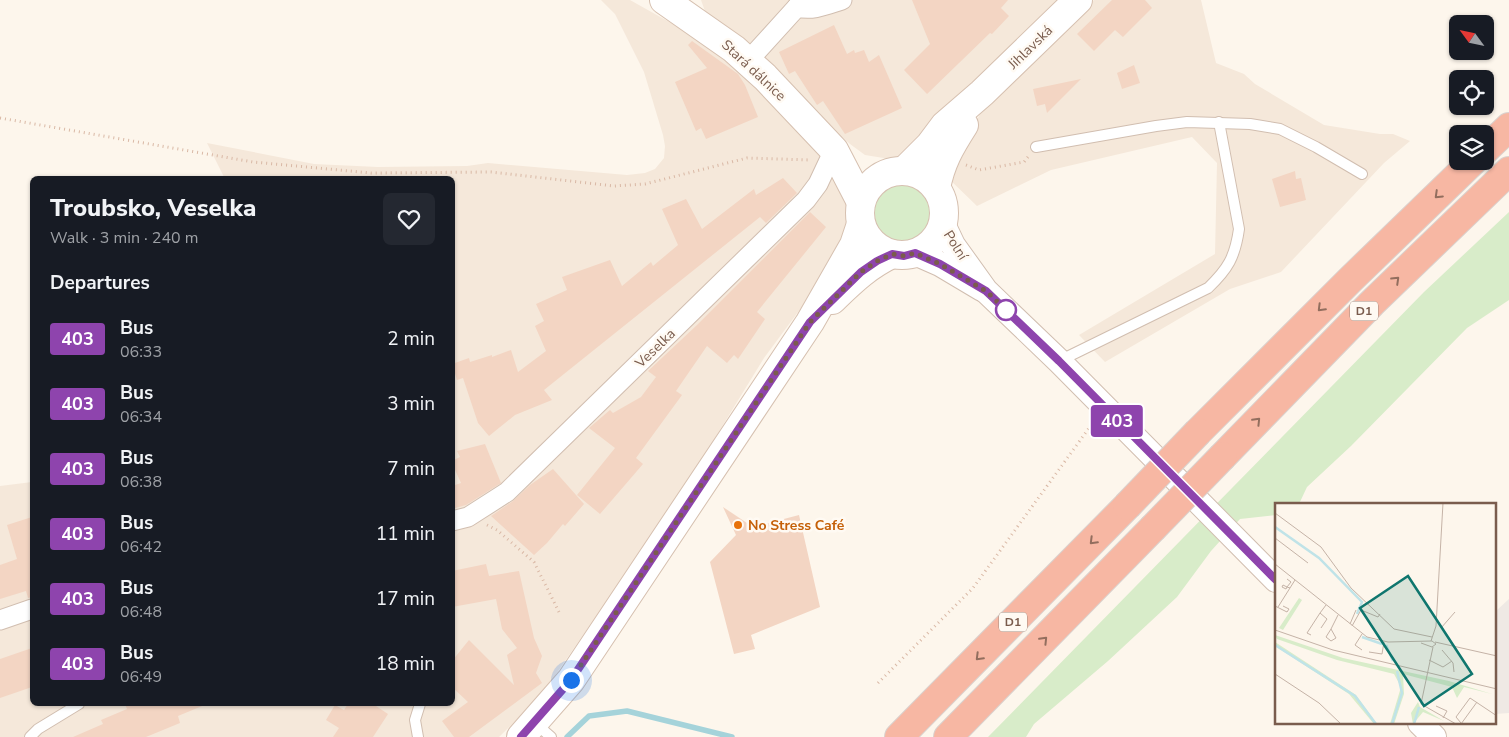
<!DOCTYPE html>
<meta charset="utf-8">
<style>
:root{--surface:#171b24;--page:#242831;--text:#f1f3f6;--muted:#9ea1a6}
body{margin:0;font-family:"Nunito Sans",sans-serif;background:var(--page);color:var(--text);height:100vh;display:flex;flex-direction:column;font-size:19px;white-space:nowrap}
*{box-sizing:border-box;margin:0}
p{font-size:16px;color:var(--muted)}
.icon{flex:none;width:28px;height:28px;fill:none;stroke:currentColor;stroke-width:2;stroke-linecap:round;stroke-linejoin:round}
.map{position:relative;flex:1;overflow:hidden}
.sheet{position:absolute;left:30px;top:176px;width:425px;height:530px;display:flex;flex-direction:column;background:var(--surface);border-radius:8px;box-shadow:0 1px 4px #0004}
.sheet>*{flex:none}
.badge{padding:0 10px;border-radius:4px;font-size:18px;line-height:32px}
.needle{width:32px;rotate:303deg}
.controls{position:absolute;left:1449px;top:15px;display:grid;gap:10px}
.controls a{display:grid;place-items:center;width:45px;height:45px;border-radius:8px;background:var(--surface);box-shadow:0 1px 4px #0004;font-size:25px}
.you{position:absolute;width:25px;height:25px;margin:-12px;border:4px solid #fff;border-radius:50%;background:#1a73e8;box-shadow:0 0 0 8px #1a73e833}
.map>.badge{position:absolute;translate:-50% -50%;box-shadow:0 0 0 2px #fff}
h2{padding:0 20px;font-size:19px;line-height:45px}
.round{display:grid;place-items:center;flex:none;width:52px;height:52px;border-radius:8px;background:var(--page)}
.headline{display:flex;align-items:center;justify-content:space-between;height:85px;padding:0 20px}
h1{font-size:24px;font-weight:800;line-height:38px}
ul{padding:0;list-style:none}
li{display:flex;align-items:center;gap:15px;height:65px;padding:0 20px}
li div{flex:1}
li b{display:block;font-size:19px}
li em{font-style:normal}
li .badge{min-width:55px;font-weight:700;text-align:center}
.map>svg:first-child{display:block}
</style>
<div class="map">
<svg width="1509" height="737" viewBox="0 0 1509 737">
<rect width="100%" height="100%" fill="#fdf6ec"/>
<g fill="#f5e8da">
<polygon points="601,0 630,0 721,51 808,134 851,187 847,246 764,358 677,500 540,697 499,737 0,737 0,486 32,482 32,704 452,704 452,179 225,179 207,143 314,164 378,167 467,166 488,163 627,175 645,173 655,169 664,158 665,146 663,135 644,72 615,14"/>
<polygon points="701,0 1060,0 896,160 865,155 850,144 706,14"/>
<polygon points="1094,0 1201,0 1216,63 1244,74 1255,84 1324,125 1380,134 1393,134 1410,141 1384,163 1281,272 1230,289 1105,362 1079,335 1215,254 1217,163 1192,137 1051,170 977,206 947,177 981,112"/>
</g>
<polygon fill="#efe9e4" points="1509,599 1509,713 1495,714 1495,612"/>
<g fill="#d8ecc9">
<circle cx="902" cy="213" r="28"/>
<polygon points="1509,212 1509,300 1467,328 1351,446 1307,487 1299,504 1276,504 1276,515 1240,519 1211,551 1177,597 1108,661 1034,724 1026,737 988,737 1424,292"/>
</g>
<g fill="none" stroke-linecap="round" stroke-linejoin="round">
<polyline stroke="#a5d3da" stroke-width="5.5" points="567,737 589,716 627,711 732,737"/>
</g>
<g fill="#f3d5c3">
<polygon points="912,0 1008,0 1001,8 1009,16 992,34 990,33 927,94 904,70 930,44"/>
<polygon points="1112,0 1145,0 1152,8 1123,37 1115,30 1094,51 1077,34"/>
<polygon points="834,25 847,54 854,50 855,53 864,50 869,62 879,55 902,108 845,134 823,101 817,105 795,71 789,74 779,52"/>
<polygon points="692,41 738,74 745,85 758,117 706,139 701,128 696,131 675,82 707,68 688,45"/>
<polygon points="1134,65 1140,83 1122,89 1117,73"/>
<polygon points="1081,79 1047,113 1045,104 1037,106 1033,89"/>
<polygon points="1295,171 1296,179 1301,178 1306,200 1280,207 1272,179"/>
<polygon points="783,178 797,193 766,223 760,217 544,390 552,400 515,415 489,436 478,423 463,378 457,380 452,364 469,358 470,362 492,355 492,357 511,350 518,372 546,351 535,326 544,321 536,304 567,290 562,277 610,260 622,286 651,262 653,266 678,245 662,209 686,199 702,229 754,189 756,195"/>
<polygon points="810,212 826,227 757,312 765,319 738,359 734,355 727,363 707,346 676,391 682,395 636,458 643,464 600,514 577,495 615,448 589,428 610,410 613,413 641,397 656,377 648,371 697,325"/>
<polygon points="485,444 501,483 466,505 452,509 452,486 461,483 452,463 452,461 460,457 457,451"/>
<polygon points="553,469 584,504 565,526 563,524 547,543 534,555 491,516 513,501 530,485"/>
<polygon points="723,507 753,527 799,515 820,607 751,635 755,649 734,654 710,562 736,535"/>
<polygon points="32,517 32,597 28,598 26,591 0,599 0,565 17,559 7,525"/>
<polygon points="486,564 489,576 519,571 534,638 542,656 536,673 542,683 469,737 454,737 442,721 468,702 452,687 452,661 469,640 514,685 507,655 517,648 502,629 496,599 452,607 452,571"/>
<polygon points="32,648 32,687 0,698 0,659"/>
<polygon points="125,704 207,704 178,716 180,723 146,737 73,737 103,724 101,720 127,709"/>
<polygon points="348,704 373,704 388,714 373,737 333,737 339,728 326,720 335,705 344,710"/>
</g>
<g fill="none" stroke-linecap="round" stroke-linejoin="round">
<defs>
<g id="service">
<polyline points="1036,147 1156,126 1187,122 1250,124 1280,129 1316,147 1362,174"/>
<path d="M1059 361 1208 288C1228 269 1235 257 1239 229L1219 122"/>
<polyline points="535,723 551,737"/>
<polyline points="30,737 38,729 79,704"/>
<polyline points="418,737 415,720 420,704"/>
</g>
<g id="minor">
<path d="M797 7C813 11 826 5 842 0"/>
<polyline points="748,61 797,7"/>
<polyline points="452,521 468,517 507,492 806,200 818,184 834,150"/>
<polyline points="0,620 32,609"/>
</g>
<g id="tertiary">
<polyline points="943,224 953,245 986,291 1059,361 1276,580"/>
<polyline points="915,253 940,264 982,289"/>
<polyline points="1420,723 1434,737"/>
</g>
<g id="secondary">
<polyline points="664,0 734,49 765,77 834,150 861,202"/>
<polyline points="905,170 930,145 945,125 982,93 1078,0"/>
<circle cx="902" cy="213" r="42"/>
<path d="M936 188C941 162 950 147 964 125"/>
<path d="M832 300C852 281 867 266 892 254"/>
<polyline points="521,737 571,680 810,322 854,245 861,224"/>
</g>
<g id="motorway">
<polyline points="1485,150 1509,127"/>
<polyline points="1198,432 1351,279 1473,161"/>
<polyline points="1223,456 1372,303 1509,171"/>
<polyline points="899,737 1127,506"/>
<polyline points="948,737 1152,529"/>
</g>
</defs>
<use href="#service" stroke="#d1beb0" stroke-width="12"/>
<use href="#minor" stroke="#d1beb0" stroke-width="21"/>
<use href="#tertiary" stroke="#d1beb0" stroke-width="26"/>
<use href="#secondary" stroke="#d6c0b0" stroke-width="30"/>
<use href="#motorway" stroke="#dad1cd" stroke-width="30"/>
<g stroke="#d9b8a5" stroke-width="3" stroke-dasharray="1 4" stroke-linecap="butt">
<polyline points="0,118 253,162 371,173 491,172 614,186 645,184 747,158 811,160"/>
<polyline points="966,165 979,170 1024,162 1028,157"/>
<polyline points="487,525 497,530 534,562 560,614"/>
<polyline points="878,683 973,588 1092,424"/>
</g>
<use href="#service" stroke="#fff" stroke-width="10"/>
<use href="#minor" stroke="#fff" stroke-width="19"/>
<use href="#tertiary" stroke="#fff" stroke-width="24"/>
<use href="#secondary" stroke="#fff" stroke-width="28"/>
<use href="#motorway" stroke="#f7b7a3" stroke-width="28"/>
<defs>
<g id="motorway-bridge">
<polyline points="1127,506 1198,432"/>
<polyline points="1152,529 1223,456"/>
</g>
</defs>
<use href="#motorway-bridge" stroke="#dad1cd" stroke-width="30" stroke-linecap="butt"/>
<use href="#motorway-bridge" stroke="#f7b7a3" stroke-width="28"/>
</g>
<defs><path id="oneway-chevron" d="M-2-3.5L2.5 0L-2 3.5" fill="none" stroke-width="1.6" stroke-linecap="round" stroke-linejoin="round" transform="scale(1.25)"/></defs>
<g stroke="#936e5e">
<use href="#oneway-chevron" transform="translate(1438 195) rotate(136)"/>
<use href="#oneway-chevron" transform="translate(1396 280) rotate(-44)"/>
<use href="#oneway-chevron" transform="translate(1321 308) rotate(135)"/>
<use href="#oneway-chevron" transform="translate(1257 421) rotate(-46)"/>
<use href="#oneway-chevron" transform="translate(1093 541) rotate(135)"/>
<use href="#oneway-chevron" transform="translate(1044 640) rotate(-46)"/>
<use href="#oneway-chevron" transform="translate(979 657) rotate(135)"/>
</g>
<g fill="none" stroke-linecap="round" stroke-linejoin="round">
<defs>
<polyline id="line" points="521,737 571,680 810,322 861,272 877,261 892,254 904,256 915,253 940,264 986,291 1059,361 1276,580"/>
</defs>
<use href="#line" stroke="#fff" stroke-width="11"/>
<use href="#line" stroke="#8e44ad" stroke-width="8"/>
<polyline stroke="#7a5c4d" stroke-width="5" stroke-dasharray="0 9" points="571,680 810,322 861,272 877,261 892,254 904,256 915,253 940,264 986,291 1010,314 1006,310"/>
</g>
<circle fill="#fff" stroke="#8e44ad" stroke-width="2.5" cx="1006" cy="310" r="10"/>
<circle fill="#e8710a" stroke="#fffaf3" stroke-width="2" cx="738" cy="525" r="5"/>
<g text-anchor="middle" stroke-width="5" stroke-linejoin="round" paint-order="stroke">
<g fill="#fffaf3" stroke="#a28b7f" stroke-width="1">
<rect x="1350" y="301.5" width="28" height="19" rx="4"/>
<rect x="999" y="612.5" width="28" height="19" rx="4"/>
</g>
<g font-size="12" font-weight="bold" fill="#7a5c4d">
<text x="1364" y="315">D1</text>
<text x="1013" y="626">D1</text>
</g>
<g font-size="14" fill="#7a5c4d" stroke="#fffaf3">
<text transform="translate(1030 47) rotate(-44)" y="5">Jihlavská</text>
<text transform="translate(754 70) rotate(43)" y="5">Stará dálnice</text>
<text transform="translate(956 245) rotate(58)" y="5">Polní</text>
<text transform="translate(655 348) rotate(-44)" y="5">Veselka</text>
</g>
<g font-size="14" font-weight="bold" fill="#c56008" stroke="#fffaf3" text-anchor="start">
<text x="748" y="530">No Stress Café</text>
</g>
</g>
<g transform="translate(1275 503)">
<rect width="221" height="221" fill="#fdf6ec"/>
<path d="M24 95 27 97 8 127 4 125ZM0 132 68 155 174 178 217 191 189 184 182 195 177 184 128 171 129 191 119 221H115L126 184 119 171 62 157 2 136ZM0 139 81 192 102 221H99L74 191 0 143ZM143 199 145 204 169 218 148 209 138 221 136 210Z" fill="#d8ecc9"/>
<path fill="none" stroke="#bfe3e8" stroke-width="2.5" d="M0 24 44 55 87 99 82 111M87 134 107 141M0 142 80 193 101 221M111 142 118 158M117 221 127 190 122 168M139 221 144 204"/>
<path fill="none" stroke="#c5b3a7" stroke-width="1" d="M0 10 46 44 76 85 119 126 157 134M0 35 33 60M0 61 92 134 113 139 157 138 161 141 157 144 146 140M12 76 16 79 12 84 11 86 7 84 8 82 12 84 15 85M0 103 12 109 14 106 8 103M3 104 20 77M75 121 81 107M77 123 86 107 103 114 105 111M46 125 52 116 45 110 51 102M166 125 180 109M56 126 51 134 56 138 61 135 56 126 63 112M0 127 58 147 222 186M36 132 32 130 45 110M156 138 161 123 168 0M160 139 222 153M158 144 146 201 181 221M87 147 80 142 87 131M167 147 178 160 179 169M94 149 107 151 109 139M154 157 168 164 177 158M0 171 44 200 66 221M161 203 172 208 168 215M186 220 181 214 195 195 222 213M186 221 202 199"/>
<path fill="#0f766e" fill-opacity="0.15" stroke="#0f766e" stroke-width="2.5" d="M133 73 197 171 149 203 85 105Z"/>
<rect width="221" height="221" fill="none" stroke="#7a5c4d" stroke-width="2.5"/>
</g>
</svg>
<div class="controls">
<a><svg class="needle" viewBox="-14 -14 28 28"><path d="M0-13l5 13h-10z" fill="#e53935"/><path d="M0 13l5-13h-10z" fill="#9ea1a6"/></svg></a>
<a><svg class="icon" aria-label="locate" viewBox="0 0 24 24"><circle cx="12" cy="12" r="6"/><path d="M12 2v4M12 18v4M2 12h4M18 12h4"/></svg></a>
<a><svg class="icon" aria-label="layers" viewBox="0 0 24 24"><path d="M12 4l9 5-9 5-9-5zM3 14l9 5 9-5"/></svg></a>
</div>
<div class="you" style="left:571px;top:680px"></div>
<b class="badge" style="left:1117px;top:421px;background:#8e44ad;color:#fff">403</b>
<section class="sheet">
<div class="headline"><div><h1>Troubsko, Veselka</h1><p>Walk · 3 min · 240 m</p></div><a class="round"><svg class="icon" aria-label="heart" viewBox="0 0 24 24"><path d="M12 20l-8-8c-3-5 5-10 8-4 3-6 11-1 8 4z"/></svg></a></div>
<h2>Departures</h2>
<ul>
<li><span class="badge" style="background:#8e44ad;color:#fff">403</span><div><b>Bus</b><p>06:33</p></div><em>2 min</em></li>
<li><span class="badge" style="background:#8e44ad;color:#fff">403</span><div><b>Bus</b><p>06:34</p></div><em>3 min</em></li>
<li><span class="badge" style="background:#8e44ad;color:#fff">403</span><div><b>Bus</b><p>06:38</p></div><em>7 min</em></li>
<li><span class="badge" style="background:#8e44ad;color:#fff">403</span><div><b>Bus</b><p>06:42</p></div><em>11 min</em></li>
<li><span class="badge" style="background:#8e44ad;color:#fff">403</span><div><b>Bus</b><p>06:48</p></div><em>17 min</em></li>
<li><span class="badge" style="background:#8e44ad;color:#fff">403</span><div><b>Bus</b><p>06:49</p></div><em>18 min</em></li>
</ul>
</section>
</div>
